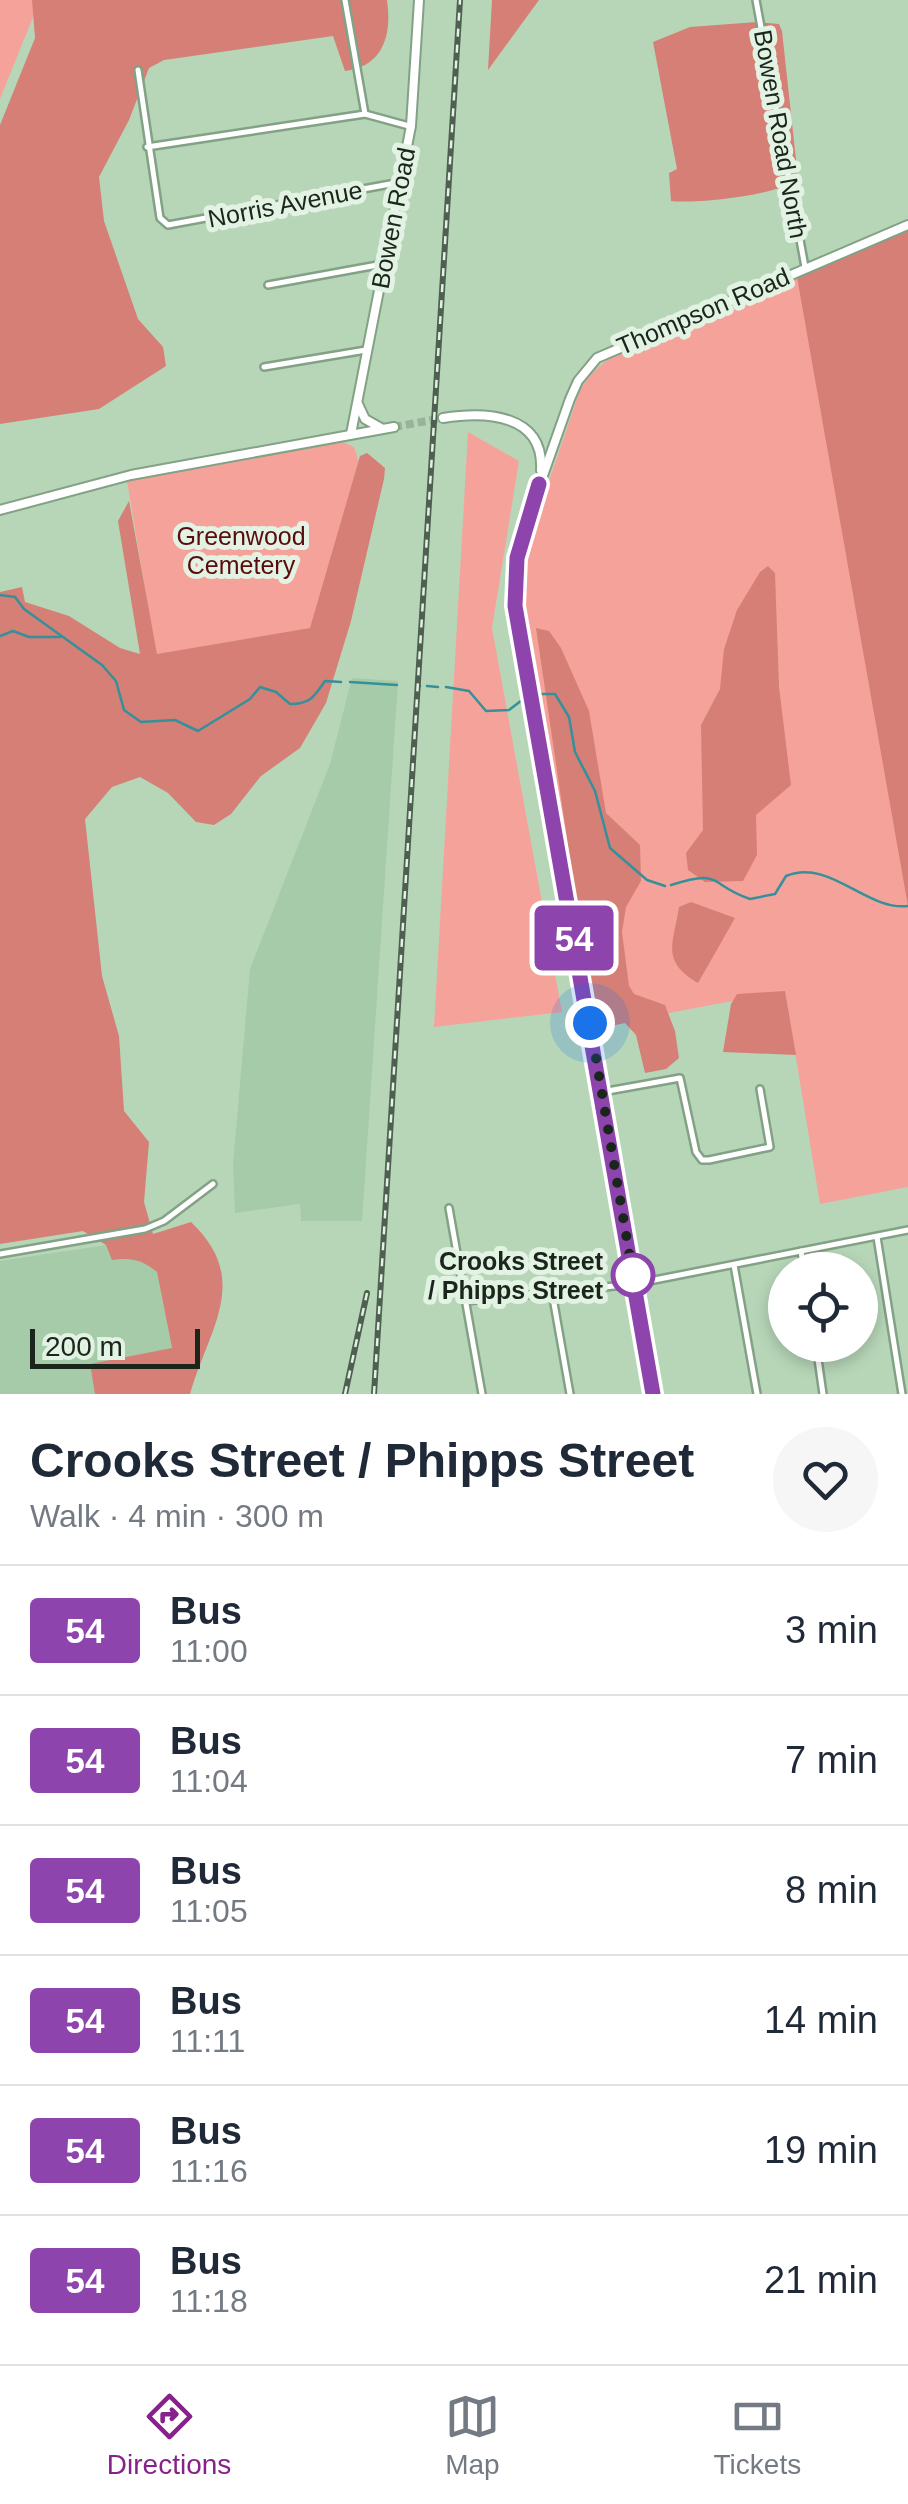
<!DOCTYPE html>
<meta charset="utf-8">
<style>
:root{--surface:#fff;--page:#f6f6f7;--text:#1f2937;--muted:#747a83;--line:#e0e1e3;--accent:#86228a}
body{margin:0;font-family:Helvetica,sans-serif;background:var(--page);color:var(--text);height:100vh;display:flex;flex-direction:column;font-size:38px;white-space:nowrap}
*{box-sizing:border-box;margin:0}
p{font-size:32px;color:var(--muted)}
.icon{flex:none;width:55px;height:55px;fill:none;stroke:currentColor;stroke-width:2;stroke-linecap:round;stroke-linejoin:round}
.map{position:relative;height:1394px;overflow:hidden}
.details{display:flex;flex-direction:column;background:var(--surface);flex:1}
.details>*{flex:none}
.badge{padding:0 20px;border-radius:8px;font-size:35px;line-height:65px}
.controls{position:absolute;left:768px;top:1252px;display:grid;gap:20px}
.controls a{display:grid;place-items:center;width:110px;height:110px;border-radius:50%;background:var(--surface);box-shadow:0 5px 15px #0003;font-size:50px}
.scale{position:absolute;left:30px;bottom:25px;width:170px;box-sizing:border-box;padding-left:10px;border:5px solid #1a261b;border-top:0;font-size:28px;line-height:35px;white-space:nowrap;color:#1a261b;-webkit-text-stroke:8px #e2f2e3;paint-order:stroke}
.you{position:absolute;width:50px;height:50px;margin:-25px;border:8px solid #fff;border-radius:50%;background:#1a73e8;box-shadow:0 0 0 15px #1a73e833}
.map>.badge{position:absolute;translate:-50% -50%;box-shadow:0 0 0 5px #fff}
.round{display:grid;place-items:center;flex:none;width:105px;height:105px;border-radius:52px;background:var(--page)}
.head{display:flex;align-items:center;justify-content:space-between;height:170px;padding:0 30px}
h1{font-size:48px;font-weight:800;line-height:75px}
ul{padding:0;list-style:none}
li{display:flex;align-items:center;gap:30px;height:130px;padding:0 30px;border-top:2px solid var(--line)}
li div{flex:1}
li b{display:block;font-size:38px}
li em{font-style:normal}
li .badge{min-width:110px;font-weight:700;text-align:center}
.dock{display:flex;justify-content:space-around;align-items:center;height:140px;border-top:2px solid var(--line);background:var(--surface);font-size:28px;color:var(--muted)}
.dock a{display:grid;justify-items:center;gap:5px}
.dock .selected{color:var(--accent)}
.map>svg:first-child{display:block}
</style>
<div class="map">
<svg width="908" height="1394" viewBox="0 0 908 1394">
<rect width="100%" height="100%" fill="#b7d6b8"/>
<g fill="#a6cba8">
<polygon points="352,678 398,681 362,1221 301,1221 300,1204 235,1213 233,1164 250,969 330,764"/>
<polygon points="107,1245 125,1257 149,1264 157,1272 172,1349 90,1364 95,1394 0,1394 0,1261"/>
</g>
<g fill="#f5a39a">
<polygon points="0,0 40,0 0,99"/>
<path d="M802 275 815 326 908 857V1187L820 1204 785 991 595 1027 531 655 523 585 527 545 580 390C592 371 603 361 623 351Z"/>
<polygon points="468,432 519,461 492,628 562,1012 434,1027"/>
<polygon points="343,442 354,447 359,462 311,628 156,655 127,481"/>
</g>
<g fill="#d57f76">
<path d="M32 0H387C392 34 384 66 345 71L333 36 164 60 149 68 129 120 99 177 104 221 138 319 163 347 166 366 99 409 0 424V125L35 38Z"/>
<polygon points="492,0 539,0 488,70"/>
<path d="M757 22 779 24 782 31 798 178C784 195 695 204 671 201L669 173 677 169 653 42 690 27Z"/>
<polygon points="908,231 908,906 797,277"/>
<path d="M367 453 385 468 384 479 351 621 326 703 300 748 261 776 231 814 214 825 196 822 168 793 140 777 112 787 85 819 102 976 119 1036 124 1111 149 1142 144 1202 153 1234 191 1222C252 1280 209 1328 190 1394H95L90 1364 172 1348 157 1272C144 1260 129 1257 112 1260L106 1245 83 1231 0 1244V592L22 587 25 602 69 616 120 648 140 654 118 521 129 501 157 654 310 628 360 456Z"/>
<polygon points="768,566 775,573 779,687 791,785 756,815 757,855 743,881 705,882 688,870 686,853 703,830 701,725 720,689 724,649 737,610 760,572"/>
<polygon points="536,628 549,631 561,648 589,711 606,813 640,845 641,881 626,907 622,932 629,986 634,994 665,1005 675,1031 679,1058 666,1069 645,1073 636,1035 625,1023 597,1029 594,1022"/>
<path d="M691 902 735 918 698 983C661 961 673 945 679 907Z"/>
<polygon points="785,991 796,1055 723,1052 731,1004 737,994"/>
</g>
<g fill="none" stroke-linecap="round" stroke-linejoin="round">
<g stroke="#34909b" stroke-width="2.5">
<path d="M0 595 15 597 24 609 102 665 116 681 124 710 141 722 175 720 198 731 250 699 260 687 276 692 290 704C310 704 314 697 325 681L341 682"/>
<polyline points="0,636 13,631 29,637 60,637"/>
<polyline points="350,682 397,685"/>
<polyline points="418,686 420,686"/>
<polyline points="427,686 438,687"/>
<polyline points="446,687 469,691 486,711 509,710 526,697"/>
<polyline points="536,694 555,694 569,717 575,752 595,791 610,848 647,880 665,886"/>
<path d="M671 885C723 868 708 885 750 899L775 894 786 876C830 858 866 911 908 906"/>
</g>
<polyline stroke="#98b399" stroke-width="8" stroke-dasharray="8 4" stroke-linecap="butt" points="394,427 443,418"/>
<defs>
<g id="street">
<polyline points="345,0 365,114"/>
<polyline points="756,0 805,267"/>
<polyline points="138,70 160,218 168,225 401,182"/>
<polyline points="147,147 365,114 409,126"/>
<polyline points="268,285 383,264"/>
<polyline points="264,367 366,350"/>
<polyline points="602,1092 680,1078 696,1152 702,1160 709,1160 770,1147 760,1089"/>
<polyline points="449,1208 482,1394"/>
<polyline points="877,1237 902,1394"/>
<polyline points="801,1251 804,1270"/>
<polyline points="0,1254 145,1229 164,1221 213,1184"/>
<polyline points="734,1265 757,1394"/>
<polyline points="552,1292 570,1394"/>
<polyline points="466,1301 634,1284 908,1230"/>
<polyline points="816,1345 823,1394"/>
</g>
<g id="secondary">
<polyline points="358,404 365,419 381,428"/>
<path d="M443 418C486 411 544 414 541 470"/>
<polyline points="351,434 411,126 419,0"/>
<polyline points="0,510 131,475 394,427"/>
<polyline points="653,1394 515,606 514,573 522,535 570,399 578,381 597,358 908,225"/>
</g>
</defs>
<use href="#street" stroke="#83a185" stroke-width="10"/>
<use href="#secondary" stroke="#83a185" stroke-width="12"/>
<use href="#street" stroke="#fff" stroke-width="5"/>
<use href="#secondary" stroke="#fff" stroke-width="8"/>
<defs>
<g id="rail">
<polyline points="345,1394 367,1293"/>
<polyline points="374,1394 460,0"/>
</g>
</defs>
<use href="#rail" stroke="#4e604f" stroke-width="6"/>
<use href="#rail" stroke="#e2f2e3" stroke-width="2.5" stroke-dasharray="8" stroke-linecap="butt"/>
</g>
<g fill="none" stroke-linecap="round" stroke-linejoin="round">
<defs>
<polyline id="line" points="539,484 517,558 515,606 653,1394"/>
</defs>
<use href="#line" stroke="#fff" stroke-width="22"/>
<use href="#line" stroke="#8e44ad" stroke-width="15"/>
<polyline stroke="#1a261b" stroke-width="10" stroke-dasharray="0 18" points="590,1023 633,1275"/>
</g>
<circle fill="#fff" stroke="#8e44ad" stroke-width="5" cx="633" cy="1275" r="20"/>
<g text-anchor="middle" stroke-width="10" stroke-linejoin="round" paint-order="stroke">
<g font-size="25" fill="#1a261b" stroke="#e2f2e3">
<text transform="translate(781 134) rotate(80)" y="9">Bowen Road North</text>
<text transform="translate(285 204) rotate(-11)" y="9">Norris Avenue</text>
<text transform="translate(393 218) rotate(-79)" y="9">Bowen Road</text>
<text transform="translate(703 311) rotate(-23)" y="9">Thompson Road</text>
</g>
<g font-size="25" fill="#5a0b0c" stroke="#e2f2e3">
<text x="241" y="545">Greenwood<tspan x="241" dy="29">Cemetery</tspan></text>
</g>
<g font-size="25" font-weight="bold" fill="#1a261b" stroke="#e2f2e3" text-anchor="end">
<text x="603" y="1270">Crooks Street<tspan x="603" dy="29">/ Phipps Street</tspan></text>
</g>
</g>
</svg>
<div class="controls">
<a><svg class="icon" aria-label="locate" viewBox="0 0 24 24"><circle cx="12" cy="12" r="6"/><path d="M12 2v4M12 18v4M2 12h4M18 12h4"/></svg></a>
</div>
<div class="scale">200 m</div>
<div class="you" style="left:590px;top:1023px"></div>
<b class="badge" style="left:574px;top:938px;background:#8e44ad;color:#fff">54</b>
</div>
<section class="details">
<div class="head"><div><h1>Crooks Street / Phipps Street</h1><p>Walk · 4 min · 300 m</p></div><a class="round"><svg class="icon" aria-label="heart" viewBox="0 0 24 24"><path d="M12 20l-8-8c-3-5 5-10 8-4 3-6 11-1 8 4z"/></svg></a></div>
<ul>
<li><span class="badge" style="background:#8e44ad;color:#fff">54</span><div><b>Bus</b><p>11:00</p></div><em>3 min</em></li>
<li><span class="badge" style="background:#8e44ad;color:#fff">54</span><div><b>Bus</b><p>11:04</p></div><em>7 min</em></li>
<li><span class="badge" style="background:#8e44ad;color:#fff">54</span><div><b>Bus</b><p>11:05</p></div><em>8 min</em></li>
<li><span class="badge" style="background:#8e44ad;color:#fff">54</span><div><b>Bus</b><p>11:11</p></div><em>14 min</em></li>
<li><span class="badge" style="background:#8e44ad;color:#fff">54</span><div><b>Bus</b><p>11:16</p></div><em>19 min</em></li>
<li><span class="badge" style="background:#8e44ad;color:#fff">54</span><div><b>Bus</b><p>11:18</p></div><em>21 min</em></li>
</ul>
</section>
<nav class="dock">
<a class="selected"><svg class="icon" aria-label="directions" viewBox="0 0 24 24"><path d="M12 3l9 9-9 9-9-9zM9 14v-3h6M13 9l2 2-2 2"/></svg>Directions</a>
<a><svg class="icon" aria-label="map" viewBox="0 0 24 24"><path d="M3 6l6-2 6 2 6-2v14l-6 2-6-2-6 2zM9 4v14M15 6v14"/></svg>Map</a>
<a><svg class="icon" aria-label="tickets" viewBox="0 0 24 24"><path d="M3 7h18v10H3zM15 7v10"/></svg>Tickets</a>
</nav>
